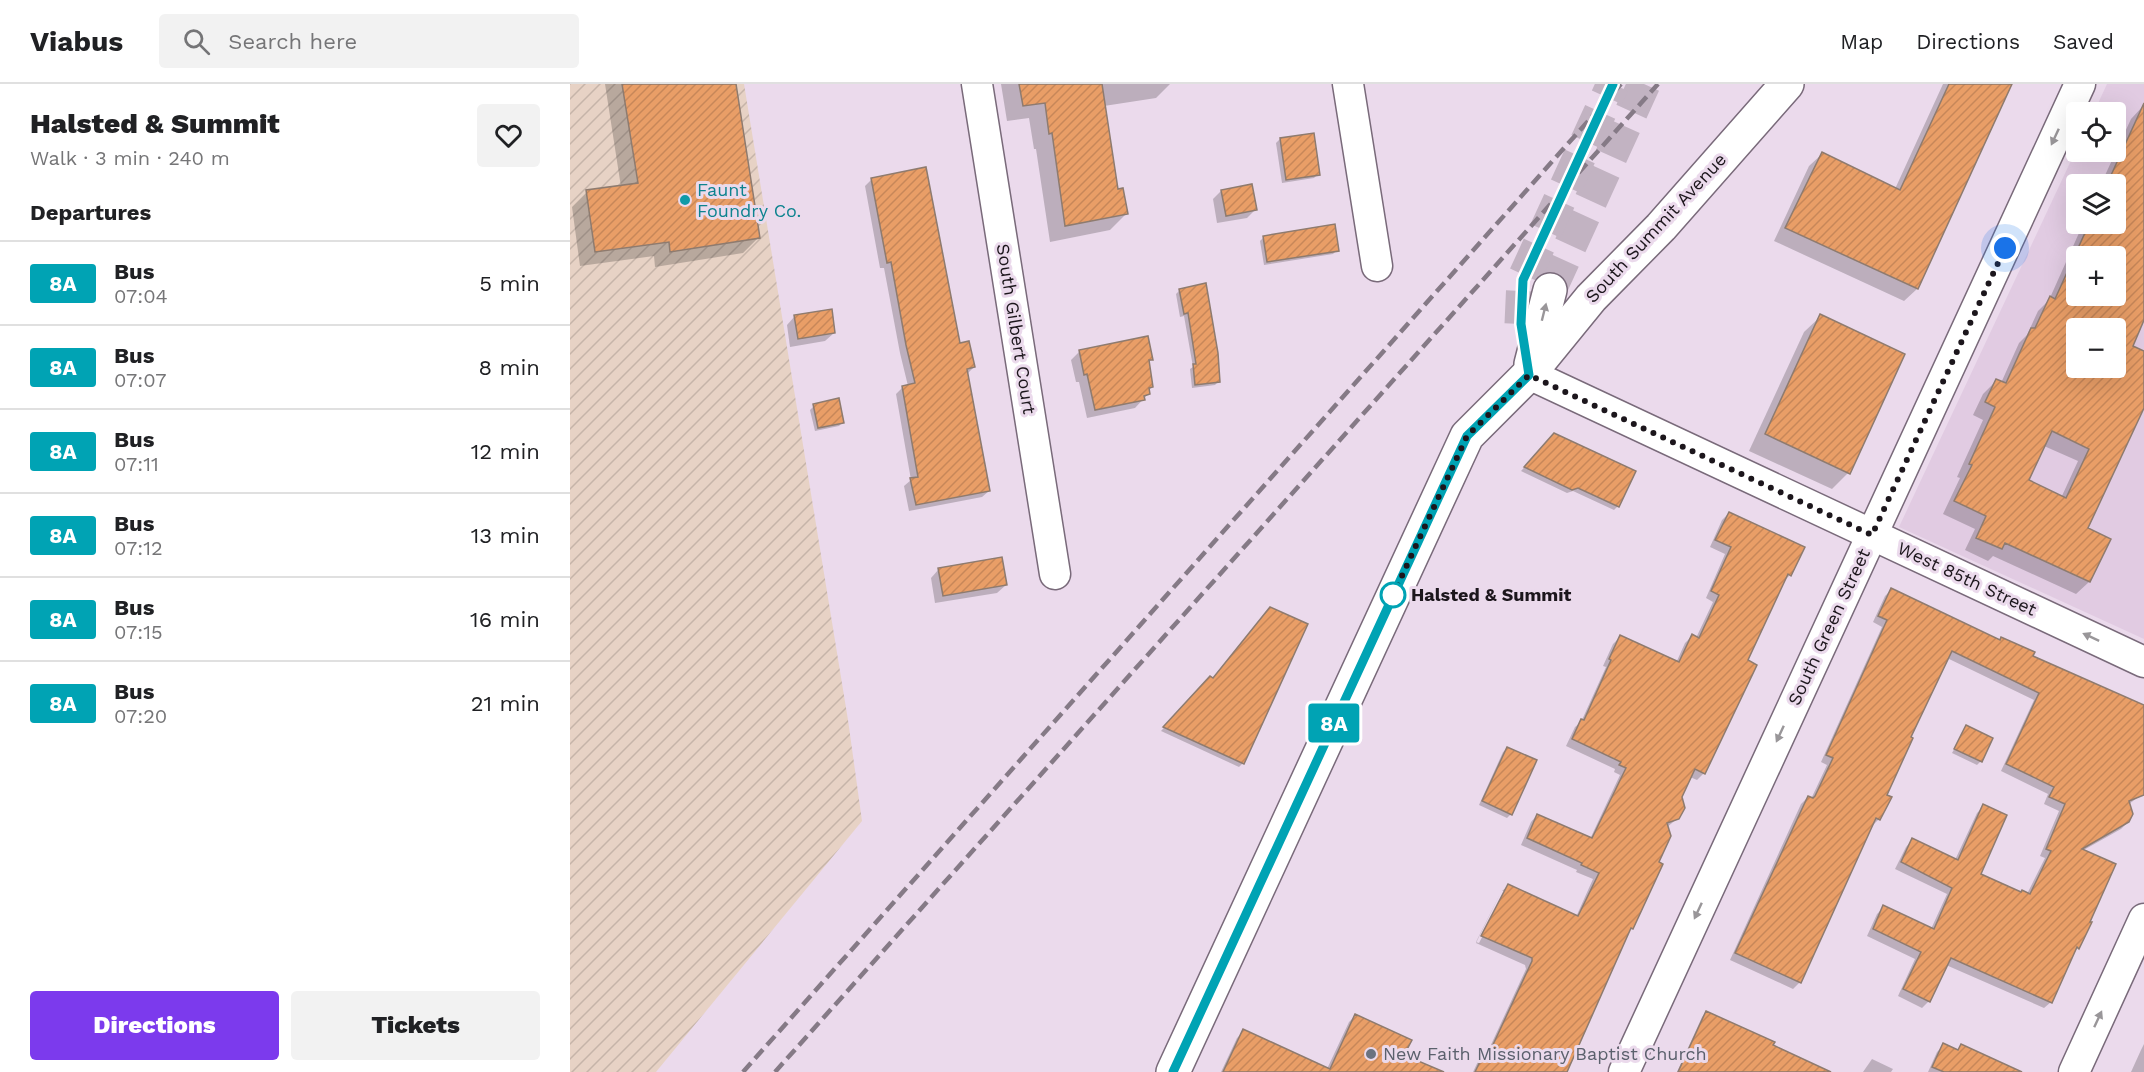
<!DOCTYPE html>
<meta charset="utf-8">
<style>
:root{--surface:#fff;--page:#f2f2f2;--text:#202124;--muted:#757577;--line:#e0e0e0;--accent:#7c3aed}
body{margin:0;font-family:"Work Sans",sans-serif;background:var(--page);color:var(--text);height:100vh;display:flex;flex-direction:column;font-size:22px;white-space:nowrap}
*{box-sizing:border-box;margin:0}
p{font-size:20px;color:var(--muted)}
.icon{flex:none;width:33px;height:33px;fill:none;stroke:currentColor;stroke-width:2;stroke-linecap:round;stroke-linejoin:round}
.map{position:relative;flex:1;overflow:hidden}
.panel{display:flex;flex-direction:column;background:var(--surface);width:570px}
.panel>*{flex:none}
.badge{padding:0 12px;border-radius:4px;font-size:21px;line-height:39px}
.fabs{position:absolute;left:1496px;top:18px;display:grid;gap:12px}
.fabs a{display:grid;place-items:center;width:60px;height:60px;border-radius:6px;background:var(--surface);box-shadow:0 6px 24px #0002;font-size:30px}
.you{position:absolute;width:30px;height:30px;margin:-15px;border:4px solid #fff;border-radius:50%;background:#1a73e8;box-shadow:0 0 0 9px #1a73e833}
.map>.badge{position:absolute;translate:-50% -50%;box-shadow:0 0 0 3px #fff}
h2{padding:0 30px;font-size:22px;line-height:54px}
.round{display:grid;place-items:center;flex:none;width:63px;height:63px;border-radius:6px;background:var(--page)}
.headline{display:flex;align-items:center;justify-content:space-between;height:102px;padding:0 30px}
h1{font-size:28px;font-weight:800;line-height:45px}
.action{display:flex;gap:12px;margin-top:auto;padding:12px 30px}
.action a{flex:1;height:69px;border-radius:6px;background:var(--accent);color:#fff;font-size:24px;font-weight:800;line-height:69px;text-align:center}
.action a+a{background:var(--page);color:var(--text)}
ul{padding:0;list-style:none}
li{display:flex;align-items:center;gap:18px;height:84px;padding:0 30px;border-top:2px solid var(--line)}
li div{flex:1}
li b{display:block;font-size:22px}
li em{font-style:normal}
li .badge{min-width:66px;font-weight:700;text-align:center}
header{display:flex;align-items:center;gap:36px;box-sizing:border-box;height:84px;padding:0 30px;background:var(--surface);border-bottom:2px solid var(--line)}
header strong{font-size:28px}
nav{display:flex;gap:33px;margin-inline-start:auto;font-size:21px}
.search{width:420px;height:54px;background:var(--page);display:flex;align-items:center;gap:15px;box-sizing:border-box;padding:0 21px;border-radius:6px;color:var(--muted);font-size:22px}
main{display:flex;flex:1;min-height:0}
.map>svg:first-child{display:block}
</style>
<header>
<strong>Viabus</strong>
<div class="search"><svg class="icon" aria-label="search" viewBox="0 0 24 24"><circle cx="10" cy="10" r="6"/><path d="M15 15l6 6"/></svg>Search here</div>
<nav><a>Map</a><a>Directions</a><a>Saved</a></nav>
</header>
<main>
<section class="panel">
<div class="headline"><div><h1>Halsted &amp; Summit</h1><p>Walk · 3 min · 240 m</p></div><a class="round"><svg class="icon" aria-label="heart" viewBox="0 0 24 24"><path d="M12 20l-8-8c-3-5 5-10 8-4 3-6 11-1 8 4z"/></svg></a></div>
<h2>Departures</h2>
<ul>
<li><span class="badge" style="background:#00a3b4;color:#fff">8A</span><div><b>Bus</b><p>07:04</p></div><em>5 min</em></li>
<li><span class="badge" style="background:#00a3b4;color:#fff">8A</span><div><b>Bus</b><p>07:07</p></div><em>8 min</em></li>
<li><span class="badge" style="background:#00a3b4;color:#fff">8A</span><div><b>Bus</b><p>07:11</p></div><em>12 min</em></li>
<li><span class="badge" style="background:#00a3b4;color:#fff">8A</span><div><b>Bus</b><p>07:12</p></div><em>13 min</em></li>
<li><span class="badge" style="background:#00a3b4;color:#fff">8A</span><div><b>Bus</b><p>07:15</p></div><em>16 min</em></li>
<li><span class="badge" style="background:#00a3b4;color:#fff">8A</span><div><b>Bus</b><p>07:20</p></div><em>21 min</em></li>
</ul>
<div class="action"><a>Directions</a><a>Tickets</a></div>
</section>
<div class="map">
<svg width="1574" height="988" viewBox="0 0 1574 988">
<defs>
<pattern id="industrial-furrows" width="10" height="10" patternUnits="userSpaceOnUse" patternTransform="scale(1.5)"><rect width="10" height="10" fill="#e7d2c5"/><path d="M-1 1l2-2M0 10L10 0M9 11l2-2" fill="none" stroke="#c6b4a9"/></pattern>
<pattern id="building-hatch" width="6" height="6" patternUnits="userSpaceOnUse" patternTransform="scale(1.5)"><rect width="6" height="6" fill="#e99e67"/><path d="M-1 1l2-2M0 6l6-6M5 7l2-2" fill="none" stroke="#c78759"/></pattern>
</defs>
<rect width="100%" height="100%" fill="#ebdaec"/>
<path fill="#e1cbe2" fill-rule="evenodd" d="M1537 0H1574V555L1329 443 1506 66 1545 68V28H1524ZM1506 100H1545V140H1506ZM1506 172H1545V212H1506ZM1506 244H1545V284H1506Z"/>
<polygon fill="url(#industrial-furrows)" points="0,0 174,0 278,636 292,737 86,988 0,988"/>
<g fill="#0003" fill-rule="evenodd">
<polygon points="35,0 165,0 188,154 173,169 85,183 84,172 10,182 2,123 17,108 51,103"/>
<polygon points="431,0 600,0 586,14 534,22 547,107 556,130 540,146 480,158 466,65 464,65 459,34 437,37"/>
<polygon points="1373,0 1441,0 1347,205 1334,217 1204,157 1239,82 1252,70 1325,105"/>
<path d="M1573 22 1574 232 1561 262 1574 268V320L1516 445 1539 456 1519 498 1506 510 1423 472 1418 477 1395 466 1405 445 1373 430 1390 394 1387 393 1413 336 1403 331 1413 310 1426 297 1431 299 1449 259 1457 251 1468 227 1479 216 1513 140H1545V100H1531L1561 35ZM1506 172H1545V212H1506ZM1506 244H1545V284H1506ZM1474 362 1508 377 1491 414 1457 397Z"/>
<polygon points="710,55 748,90 744,94 712,99 706,59"/>
<polygon points="302,95 389,261 404,283 397,290 419,407 412,413 339,427 334,402 341,396 326,310 333,303 338,302 330,269 314,184 310,184 295,102"/>
<polygon points="651,107 685,126 677,134 647,139 643,115"/>
<polygon points="694,153 767,166 763,170 694,181 690,157"/>
<polygon points="610,206 649,297 645,301 622,304 620,285 623,283 614,232 610,233 606,210"/>
<polygon points="225,232 264,249 255,257 220,263 217,241"/>
<polygon points="1251,232 1278,389 1262,405 1179,367 1234,248"/>
<polygon points="510,267 582,275 578,279 582,303 578,307 578,310 565,324 517,334 509,298 506,298 501,276"/>
<polygon points="244,322 273,338 269,342 245,347 240,326"/>
<polygon points="984,351 1064,387 1048,422 1044,426 1003,407 997,409 951,387"/>
<polygon points="1159,429 1220,491 1213,498 1176,577 1134,689 1127,696 1120,693 1110,713 1107,735 1097,743 1062,844 1057,849 995,988 903,988 911,971 919,965 956,885 955,881 906,859 931,808 906,858 909,859 936,807 932,807 938,802 1006,833 1023,795 1006,788 1007,786 951,761 961,738 967,731 1020,755 1050,691 1044,688 1045,685 996,662 1005,643 1011,638 1036,583 1033,582 1043,560 1050,553 1106,579 1115,559 1122,552 1126,554 1143,518 1136,514 1155,470 1140,463 1152,436"/>
<polygon points="369,485 436,501 427,509 365,519 361,494"/>
<polygon points="1321,506 1574,623 1574,704 1571,711 1559,720 1558,738 1551,745 1512,767 1508,864 1503,869 1481,918 1474,924 1376,881 1359,917 1352,924 1328,912 1345,875 1297,852 1307,830 1314,823 1361,845 1377,810 1325,785 1336,763 1342,756 1385,776 1407,729 1414,722 1409,791 1451,809 1457,810 1475,774 1470,772 1489,727 1474,720 1478,710 1431,687 1464,616 1377,574 1339,654 1315,712 1309,735 1302,742 1230,898 1223,905 1160,876 1231,720 1238,713 1241,715 1257,681 1251,678 1312,543 1303,538 1315,512"/>
<polygon points="642,596 673,679 669,683 591,647 636,597"/>
<polygon points="1397,643 1421,655 1410,678 1407,681 1382,669"/>
<polygon points="937,665 941,730 937,734 909,721 933,668"/>
<polygon points="1136,928 1201,962 1257,988 1107,988 1132,933"/>
<polygon points="786,931 832,972 871,988 651,988 667,954 674,947 757,985 779,938"/>
<polygon points="1574,960 1574,988 1561,988 1571,966"/>
<polygon points="1374,961 1386,967 1391,962 1439,988 1358,988 1367,968"/>
<polygon points="1302,975 1323,985 1321,988 1293,988"/>
</g>
<g fill="url(#building-hatch)" stroke="#8e7b6f" stroke-width="1.5" fill-rule="evenodd">
<polygon points="52,0 166,0 190,154 100,168 99,158 25,168 16,106 68,99"/>
<polygon points="449,0 532,0 548,105 553,104 558,130 495,142 482,49 479,50 475,19 453,22"/>
<polygon points="1379,0 1442,0 1348,205 1215,144 1252,68 1330,106"/>
<path d="M1574 19V236L1563 262 1574 267V324L1518 444 1541 455 1520 498 1435 459 1432 465 1406 454 1416 432 1384 417 1402 381 1399 380 1425 323 1415 318 1426 295 1436 299 1461 244H1465L1480 212 1485 215 1519 140H1545V100H1537ZM1506 172H1545V212H1506ZM1506 244H1545V284H1506ZM1482 347 1519 365 1496 414 1459 396Z"/>
<polygon points="744,49 750,91 716,96 710,54"/>
<polygon points="356,83 390,259 399,257 405,283 397,285 420,407 346,421 340,394 348,393 332,302 345,299 336,261 321,178 317,179 301,94"/>
<polygon points="682,100 687,126 656,132 651,106"/>
<polygon points="765,140 769,167 697,178 693,152"/>
<polygon points="636,199 648,269 650,298 625,301 623,280 626,280 618,229 614,230 609,205"/>
<polygon points="262,225 265,249 228,255 224,231"/>
<polygon points="1250,230 1335,270 1280,390 1195,350"/>
<polygon points="578,252 583,276 579,276 583,303 579,304 580,310 574,312 575,316 525,326 517,290 514,291 509,266"/>
<polygon points="269,314 274,339 248,344 243,320"/>
<polygon points="984,349 1066,387 1049,423 1008,404 1002,406 954,383"/>
<polygon points="1159,428 1235,463 1221,492 1218,490 1178,576 1187,581 1135,690 1125,685 1112,713 1115,724 1109,735 1097,739 1101,752 1089,778 1093,780 1063,845 1061,844 997,988 905,988 917,963 921,965 962,877 962,874 911,852 938,800 1008,832 1029,789 1011,781 1012,779 957,754 967,730 1022,754 1056,684 1049,681 1051,678 1002,655 1011,635 1014,636 1041,576 1039,575 1050,551 1109,578 1122,550 1129,554 1149,511 1141,507 1161,463 1145,456"/>
<polygon points="432,473 437,501 373,512 368,484"/>
<polygon points="1321,504 1430,556 1431,553 1465,568 1463,572 1574,621 1574,711 1559,717 1563,730 1559,738 1512,765 1546,780 1520,838 1522,838 1509,865 1507,863 1482,919 1381,874 1360,918 1333,905 1351,868 1303,845 1313,821 1364,845 1382,804 1331,778 1342,754 1388,776 1413,720 1437,731 1411,790 1451,808 1452,806 1460,810 1481,767 1476,765 1495,720 1479,713 1484,703 1436,680 1469,609 1382,567 1341,653 1343,654 1317,711 1322,713 1310,736 1306,734 1231,899 1165,869 1238,712 1243,714 1245,712 1263,674 1256,671 1317,536 1308,532"/>
<polygon points="700,523 738,540 674,680 593,643 640,592 643,594"/>
<polygon points="1396,641 1423,654 1412,678 1384,665"/>
<polygon points="937,663 967,676 942,731 912,717"/>
<polygon points="1136,927 1205,958 1203,961 1261,988 1108,988"/>
<polygon points="785,930 842,956 834,971 874,988 653,988 673,945 760,985"/>
<polygon points="1373,959 1388,966 1391,960 1452,988 1374,988 1362,983"/>
</g>
<g fill="none" stroke-linecap="round" stroke-linejoin="round">
<g stroke="#c2b3c2" stroke-width="33" stroke-dasharray="33 16" stroke-linecap="butt">
<polyline points="980,206 1074,0"/>
<polyline points="951,240 953,196 1043,0"/>
</g>
<defs>
<g id="minor">
<polyline points="407,0 485,490"/>
<polyline points="778,0 807,182"/>
<polyline points="959,290 1574,578"/>
<polyline points="1054,988 1510,0"/>
<polyline points="1504,988 1574,835"/>
</g>
<g id="major">
<polyline points="961,280 980,206"/>
<polyline points="603,988 897,352 959,290 1021,214 1091,143 1217,0"/>
</g>
</defs>
<use href="#minor" stroke="#796a7a" stroke-width="33"/>
<use href="#major" stroke="#796a7a" stroke-width="36"/>
<use href="#minor" stroke="#fff" stroke-width="30"/>
<use href="#major" stroke="#fff" stroke-width="33"/>
<g stroke="#857a86" stroke-width="4.5" stroke-dasharray="12 6" stroke-linecap="butt">
<polyline points="173,988 1051,0"/>
<polyline points="205,988 1088,0"/>
</g>
</g>
<defs><path id="oneway-solid" d="M-6-.8H1V-3.2L6.5 0L1 3.2V.8H-6Z" transform="scale(1.5)"/></defs>
<g fill="#999699">
<use href="#oneway-solid" transform="translate(1485 53) rotate(115)"/>
<use href="#oneway-solid" transform="translate(974 228) rotate(-76)"/>
<use href="#oneway-solid" transform="translate(1521 553) rotate(-155)"/>
<use href="#oneway-solid" transform="translate(1210 650) rotate(115)"/>
<use href="#oneway-solid" transform="translate(1128 827) rotate(115)"/>
<use href="#oneway-solid" transform="translate(1528 935) rotate(-65)"/>
</g>
<g fill="none" stroke-linecap="round" stroke-linejoin="round">
<defs>
<polyline id="line" points="603,988 897,352 959,291 951,240 953,196 1043,0"/>
</defs>
<use href="#line" stroke="#fff" stroke-width="14"/>
<use href="#line" stroke="#00a3b4" stroke-width="9"/>
<polyline stroke="#1c161c" stroke-width="6" stroke-dasharray="0 10.8" points="823,511 897,352 959,291 1302,451 1435,164"/>
</g>
<circle fill="#0f9aa8" stroke="#ebdaec" stroke-width="2" cx="115" cy="116" r="6"/>
<circle fill="#fff" stroke="#00a3b4" stroke-width="3" cx="823" cy="511" r="12"/>
<circle fill="#6b7280" stroke="#ebdaec" stroke-width="2" cx="801" cy="970" r="6"/>
<g text-anchor="middle" stroke-width="6" stroke-linejoin="round" paint-order="stroke">
<g font-size="18" fill="#0d838f" stroke="#ebdaec" text-anchor="start">
<text x="127" y="112">Faunt<tspan x="127" dy="21">Foundry Co.</tspan></text>
</g>
<g font-size="18" fill="#1c161c" stroke="#ebdaec">
<text transform="translate(1086 144) rotate(-47)" y="6">South Summit Avenue</text>
<text transform="translate(446 245) rotate(81)" y="6">South Gilbert Court</text>
<text transform="translate(1397 495) rotate(25)" y="6">West 85th Street</text>
<text transform="translate(1259 543) rotate(-65)" y="6">South Green Street</text>
</g>
<g font-size="18" font-weight="bold" fill="#1c161c" stroke="#ebdaec" text-anchor="start">
<text x="841" y="517">Halsted &amp; Summit</text>
</g>
<g font-size="18" fill="#5b616d" stroke="#ebdaec" text-anchor="start">
<text x="813" y="976">New Faith Missionary Baptist Church</text>
</g>
</g>
</svg>
<div class="fabs">
<a><svg class="icon" aria-label="locate" viewBox="0 0 24 24"><circle cx="12" cy="12" r="6"/><path d="M12 2v4M12 18v4M2 12h4M18 12h4"/></svg></a>
<a><svg class="icon" aria-label="layers" viewBox="0 0 24 24"><path d="M12 4l9 5-9 5-9-5zM3 14l9 5 9-5"/></svg></a>
<a>+</a>
<a>−</a>
</div>
<div class="you" style="left:1435px;top:164px"></div>
<b class="badge" style="left:764px;top:639px;background:#00a3b4;color:#fff">8A</b>
</div>
</main>
